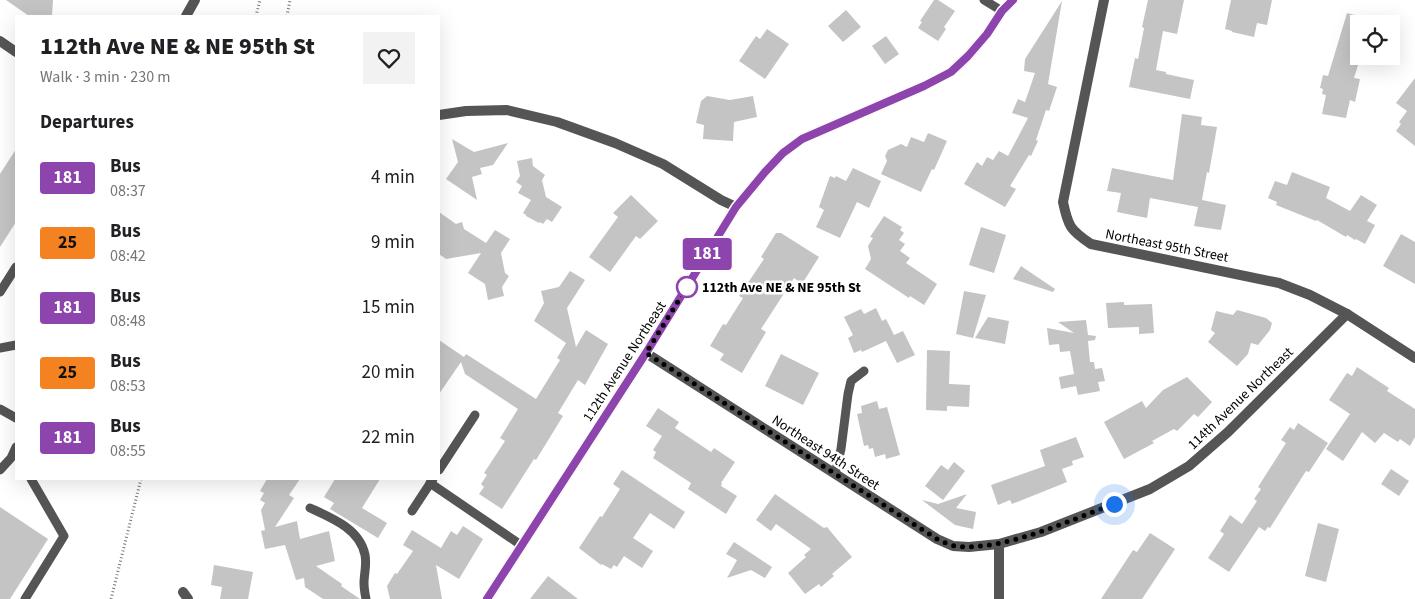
<!DOCTYPE html>
<meta charset="utf-8">
<style>
:root{--surface:#fff;--page:#f2f2f2;--text:#202124;--muted:#757577}
body{margin:0;font-family:"Source Sans 3",sans-serif;background:var(--page);color:var(--text);height:100vh;display:flex;flex-direction:column;font-size:19px;white-space:nowrap}
*{box-sizing:border-box;margin:0}
p{font-size:16px;color:var(--muted)}
.icon{flex:none;width:28px;height:28px;fill:none;stroke:currentColor;stroke-width:2;stroke-linecap:round;stroke-linejoin:round}
.map{position:relative;flex:1;overflow:hidden}
.details{position:absolute;left:15px;top:15px;width:425px;height:465px;display:flex;flex-direction:column;background:var(--surface);border-radius:0px;box-shadow:0 5px 20px #0002}
.details>*{flex:none}
.badge{padding:0 10px;border-radius:4px;font-size:18px;line-height:32px}
.buttons{position:absolute;left:1350px;top:15px;display:grid;gap:10px}
.buttons a{display:grid;place-items:center;width:50px;height:50px;border-radius:0px;background:var(--surface);box-shadow:0 5px 20px #0002;font-size:25px}
.you{position:absolute;width:25px;height:25px;margin:-12px;border:4px solid #fff;border-radius:50%;background:#1a73e8;box-shadow:0 0 0 8px #1a73e833}
.map>.badge{position:absolute;translate:-50% -50%;box-shadow:0 0 0 2px #fff}
h2{padding:0 25px;font-size:19px;line-height:45px}
.round{display:grid;place-items:center;flex:none;width:52px;height:52px;border-radius:0px;background:var(--page)}
.overview{display:flex;align-items:center;justify-content:space-between;height:85px;padding:0 25px}
h1{font-size:24px;font-weight:800;line-height:38px}
ul{padding:0;list-style:none}
li{display:flex;align-items:center;gap:15px;height:65px;padding:0 25px}
li div{flex:1}
li b{display:block;font-size:19px}
li em{font-style:normal}
li .badge{min-width:55px;font-weight:700;text-align:center}
.map>svg:first-child{display:block}
</style>
<div class="map">
<svg width="1415" height="599" viewBox="0 0 1415 599">
<rect width="100%" height="100%" fill="#fff"/>
<g fill="#c4c4c4">
<polygon points="6,0 53,0 52,16 29,16"/>
<polygon points="934,0 938,0 955,11 944,27 946,29 938,41 918,28 922,22 920,21"/>
<polygon points="1148,0 1184,0 1177,34 1163,31 1156,70 1166,72 1166,74 1194,80 1190,99 1129,87 1135,58 1138,59 1144,28 1142,27"/>
<polygon points="1231,0 1272,0 1267,25 1257,23 1254,37 1232,32 1232,31 1225,29"/>
<polygon points="1062,1 1048,84 1057,87 1049,111 1046,110 1036,140 1038,141 1031,156 1029,155 1010,186 1016,189 1005,207 964,184 977,162 982,166 987,157 993,160 999,151 1008,156 1028,118 1012,113 1018,99 1025,102 1035,73 1024,71 1025,59"/>
<polygon points="846,10 861,27 843,42 828,26"/>
<polygon points="1347,13 1359,16 1359,62 1354,78 1360,79 1355,102 1350,100 1346,118 1322,114 1326,95 1322,94 1323,89 1320,88 1323,75 1328,76"/>
<polygon points="767,29 789,44 765,79 739,61 756,36 760,39"/>
<polygon points="886,36 899,54 885,64 872,46"/>
<polygon points="1415,78 1415,146 1396,131 1401,124 1399,122 1407,111 1396,103"/>
<polygon points="707,96 730,100 753,96 757,117 734,122 733,141 703,139 704,125 696,123 701,101"/>
<polygon points="1182,114 1202,117 1201,125 1217,127 1209,173 1207,172 1202,200 1226,205 1221,230 1194,226 1198,207 1150,198 1147,218 1117,212 1121,193 1107,191 1112,168 1173,180"/>
<polygon points="928,133 947,141 934,170 932,169 921,192 881,174 887,161 885,156 888,150 901,144 907,147 911,137 924,142"/>
<polygon points="452,139 474,152 508,143 493,165 480,168 482,174 472,177 477,200 446,179 458,162"/>
<polygon points="16,149 16,222 0,247 0,174"/>
<polygon points="532,158 533,166 545,175 542,180 546,197 562,207 552,222 547,219 543,224 540,222 539,223 526,216 526,215 523,213 531,200 518,193 522,186 516,182 520,176 517,161"/>
<polygon points="853,168 881,181 869,208 857,202 840,238 816,227 824,210 819,207 830,176 835,178 836,176 846,181"/>
<polygon points="1292,172 1330,187 1326,198 1350,211 1361,195 1377,205 1367,221 1375,225 1365,244 1356,239 1355,240 1347,235 1346,237 1317,220 1316,221 1276,205 1277,202 1268,198 1275,181 1287,185"/>
<polygon points="631,195 658,221 640,239 636,236 610,272 589,257 618,217 613,213"/>
<polygon points="439,212 456,224 462,222 464,229 486,243 495,230 510,239 501,253 505,273 509,276 502,287 504,296 488,300 485,284 468,273 481,253 446,259 439,254"/>
<polygon points="884,216 902,227 900,230 904,233 899,240 905,244 900,251 910,258 906,263 937,284 924,305 910,296 909,298 865,269 871,259 868,246 873,238 870,237"/>
<polygon points="981,227 1006,235 994,273 969,265"/>
<polygon points="776,233 781,233 819,257 802,284 794,278 761,329 766,332 742,373 720,360 724,354 710,346 723,324 726,325 743,298 739,296 764,259 761,257"/>
<polygon points="1401,234 1415,242 1415,284 1383,266"/>
<polygon points="1021,266 1055,289 1053,292 1013,279"/>
<polygon points="570,271 585,280 567,308 576,347 586,330 608,344 585,385 578,380 558,413 563,416 536,460 534,459 502,509 479,494 484,487 481,484 487,475 484,473 505,441 500,438 518,409 465,374 461,362 439,394 439,340 464,357 466,354 536,399 560,360 557,358 566,343 534,321 544,303 541,291 559,287"/>
<polygon points="964,291 986,295 973,338 956,334"/>
<polygon points="1124,302 1124,305 1152,304 1154,333 1139,334 1139,327 1108,328 1106,303"/>
<polygon points="876,308 882,321 886,319 894,335 903,331 915,355 897,363 886,341 862,352 861,350 854,353 848,338 853,335 844,317 861,309 864,314"/>
<polygon points="1237,310 1266,318 1272,323 1270,330 1258,345 1251,343 1248,354 1237,366 1208,342 1215,333 1211,330 1216,311 1233,315"/>
<polygon points="988,317 1009,321 1005,344 975,338"/>
<polygon points="1086,320 1088,335 1096,336 1095,340 1088,341 1090,362 1094,362 1095,369 1102,368 1105,381 1098,382 1100,391 1078,395 1076,386 1061,389 1059,377 1074,374 1070,351 1060,352 1059,344 1049,345 1047,328 1074,333 1058,322"/>
<polygon points="927,350 950,351 949,384 970,385 969,407 947,406 947,411 926,410"/>
<polygon points="781,354 819,373 803,405 765,386"/>
<polygon points="1357,367 1389,388 1387,391 1415,409 1415,437 1410,446 1400,439 1398,442 1384,433 1375,443 1362,432 1343,461 1326,449 1350,414 1329,400 1347,373 1352,376"/>
<polygon points="1187,377 1212,402 1198,417 1194,414 1177,431 1174,429 1152,441 1154,443 1124,459 1104,422 1142,401 1146,408 1163,390"/>
<polygon points="877,401 879,409 887,407 900,455 886,459 885,454 875,457 873,448 869,449 868,445 864,446 857,414 862,413 861,406"/>
<polygon points="658,408 679,422 675,428 711,452 714,448 735,462 721,483 722,483 721,486 737,496 726,514 688,489 691,483 653,458 656,452 653,450 662,436 646,426"/>
<polygon points="1298,423 1328,443 1309,472 1306,471 1270,528 1268,527 1265,531 1259,527 1229,572 1208,558 1224,534 1220,531 1230,515 1242,524 1257,501 1254,499 1261,489 1258,487 1286,443 1281,440 1290,427 1294,430"/>
<polygon points="1076,437 1084,457 1072,461 1073,465 1062,469 1067,482 1012,504 1010,500 998,505 991,485 1045,466 1040,450"/>
<polygon points="954,462 965,471 943,500 925,486 941,465 948,470"/>
<polygon points="1391,469 1409,481 1399,496 1381,484"/>
<polygon points="622,470 685,512 674,529 650,513 633,538 653,551 642,568 624,556 617,567 614,565 611,569 602,564 601,565 579,548 600,516 602,517 620,489 613,484"/>
<polygon points="267,479 300,479 289,495 294,498 275,527 297,521 300,539 329,531 335,561 316,566 342,584 341,586 360,599 323,599 305,587 304,578 296,580 285,545 265,549 261,531 265,530 261,510 265,503 260,500 264,493 260,491"/>
<polygon points="335,479 380,479 362,508 387,523 378,538 330,509 334,503 324,497"/>
<polygon points="775,494 824,528 827,527 852,557 832,574 834,576 821,587 819,584 805,594 788,573 806,557 804,555 811,549 776,524 771,531 756,520"/>
<polygon points="967,494 956,508 976,512 973,529 955,525 922,500 938,504"/>
<polygon points="0,507 48,539 10,599 0,599"/>
<polygon points="1318,523 1339,529 1326,582 1305,576"/>
<polygon points="463,526 483,539 459,579 436,565 442,599 390,599 387,586 395,573 397,574 413,551 403,545 412,530 441,548 451,531 457,535"/>
<polygon points="1150,533 1175,549 1142,599 1101,599 1133,550 1137,552"/>
<polygon points="734,542 772,567 765,578 751,570 727,578 737,560 726,554"/>
<polygon points="214,565 253,572 248,599 220,599 222,587 211,585"/>
<polygon points="548,576 578,599 530,599"/>
</g>
<g fill="none" stroke-linecap="round" stroke-linejoin="round">
<g stroke="#777" stroke-width="3" stroke-dasharray="1 2.5" stroke-linecap="butt">
<polyline points="256,16 260,0"/>
<polyline points="287,16 290,0"/>
<polyline points="111,599 141,479"/>
</g>
<g stroke="#555" stroke-width="9">
<polyline points="984,0 1002,11"/>
<polyline points="0,292 16,267"/>
<polyline points="0,348 16,345"/>
<polyline points="0,409 16,418"/>
<polyline points="0,470 11,458 16,447"/>
<polyline points="439,470 475,415"/>
<polyline points="835,474 841,449 848,394 851,381 864,371"/>
<polyline points="430,483 521,545"/>
<path d="M310 508C332 518 360 529 365 555 367 564 364 574 364 583 364 588 365 594 366 599"/>
<polyline points="412,511 433,479"/>
<polyline points="25,599 64,536 31,479"/>
</g>
<g stroke="#555" stroke-width="10">
<path d="M1104 0 1063 202C1068 226 1070 230 1091 244L1279 283 1310 295 1347 314 1415 358"/>
<polyline points="186,16 195,0"/>
<polyline points="0,41 16,52"/>
<polyline points="439,115 466,111 507,110 557,122 615,143 663,164 721,200 736,207"/>
<polyline points="646,353 937,539 953,546 969,547 999,544 1041,532 1150,489 1189,466 1228,432 1347,314"/>
<polyline points="999,544 999,599"/>
<polyline points="183,592 188,599"/>
</g>
<polyline stroke="#222" stroke-width="10" points="487,599 646,353 736,207 765,172 783,153 802,139 924,86 951,72 968,56 987,34 1002,11 1013,0"/>
</g>
<g fill="none" stroke-linecap="round" stroke-linejoin="round">
<defs>
<polyline id="line" points="487,599 646,353 736,207 765,172 783,153 802,139 924,86 951,72 968,56 987,34 1002,11 1013,0"/>
</defs>
<use href="#line" stroke="#fff" stroke-width="11"/>
<use href="#line" stroke="#8e44ad" stroke-width="8"/>
<path stroke="#000" stroke-width="5" stroke-dasharray="0 9" d="M687 287 646 353 937 539C943 542 949 545 955 546 1003 552 1070 520 1114 504"/>
</g>
<circle fill="#fff" stroke="#8e44ad" stroke-width="2.5" cx="687" cy="287" r="10"/>
<g text-anchor="middle" stroke-width="5" stroke-linejoin="round" paint-order="stroke">
<g font-size="14" fill="#000" stroke="#fff">
<text transform="translate(1167 245) rotate(11)" y="5">Northeast 95th Street</text>
<text transform="translate(624 361) rotate(-57)" y="5">112th Avenue Northeast</text>
<text transform="translate(1240 398) rotate(-44)" y="5">114th Avenue Northeast</text>
<text transform="translate(826 452) rotate(33)" y="5">Northeast 94th Street</text>
</g>
<g font-size="14" font-weight="bold" fill="#000" stroke="#fff" text-anchor="start">
<text x="702" y="292">112th Ave NE &amp; NE 95th St</text>
</g>
</g>
</svg>
<div class="buttons">
<a><svg class="icon" aria-label="locate" viewBox="0 0 24 24"><circle cx="12" cy="12" r="6"/><path d="M12 2v4M12 18v4M2 12h4M18 12h4"/></svg></a>
</div>
<div class="you" style="left:1114px;top:504px"></div>
<b class="badge" style="left:707px;top:254px;background:#8e44ad;color:#fff">181</b>
<section class="details">
<div class="overview"><div><h1>112th Ave NE &amp; NE 95th St</h1><p>Walk · 3 min · 230 m</p></div><a class="round"><svg class="icon" aria-label="heart" viewBox="0 0 24 24"><path d="M12 20l-8-8c-3-5 5-10 8-4 3-6 11-1 8 4z"/></svg></a></div>
<h2>Departures</h2>
<ul>
<li><span class="badge" style="background:#8e44ad;color:#fff">181</span><div><b>Bus</b><p>08:37</p></div><em>4 min</em></li>
<li><span class="badge" style="background:#f58220;color:#111">25</span><div><b>Bus</b><p>08:42</p></div><em>9 min</em></li>
<li><span class="badge" style="background:#8e44ad;color:#fff">181</span><div><b>Bus</b><p>08:48</p></div><em>15 min</em></li>
<li><span class="badge" style="background:#f58220;color:#111">25</span><div><b>Bus</b><p>08:53</p></div><em>20 min</em></li>
<li><span class="badge" style="background:#8e44ad;color:#fff">181</span><div><b>Bus</b><p>08:55</p></div><em>22 min</em></li>
</ul>
</section>
</div>
